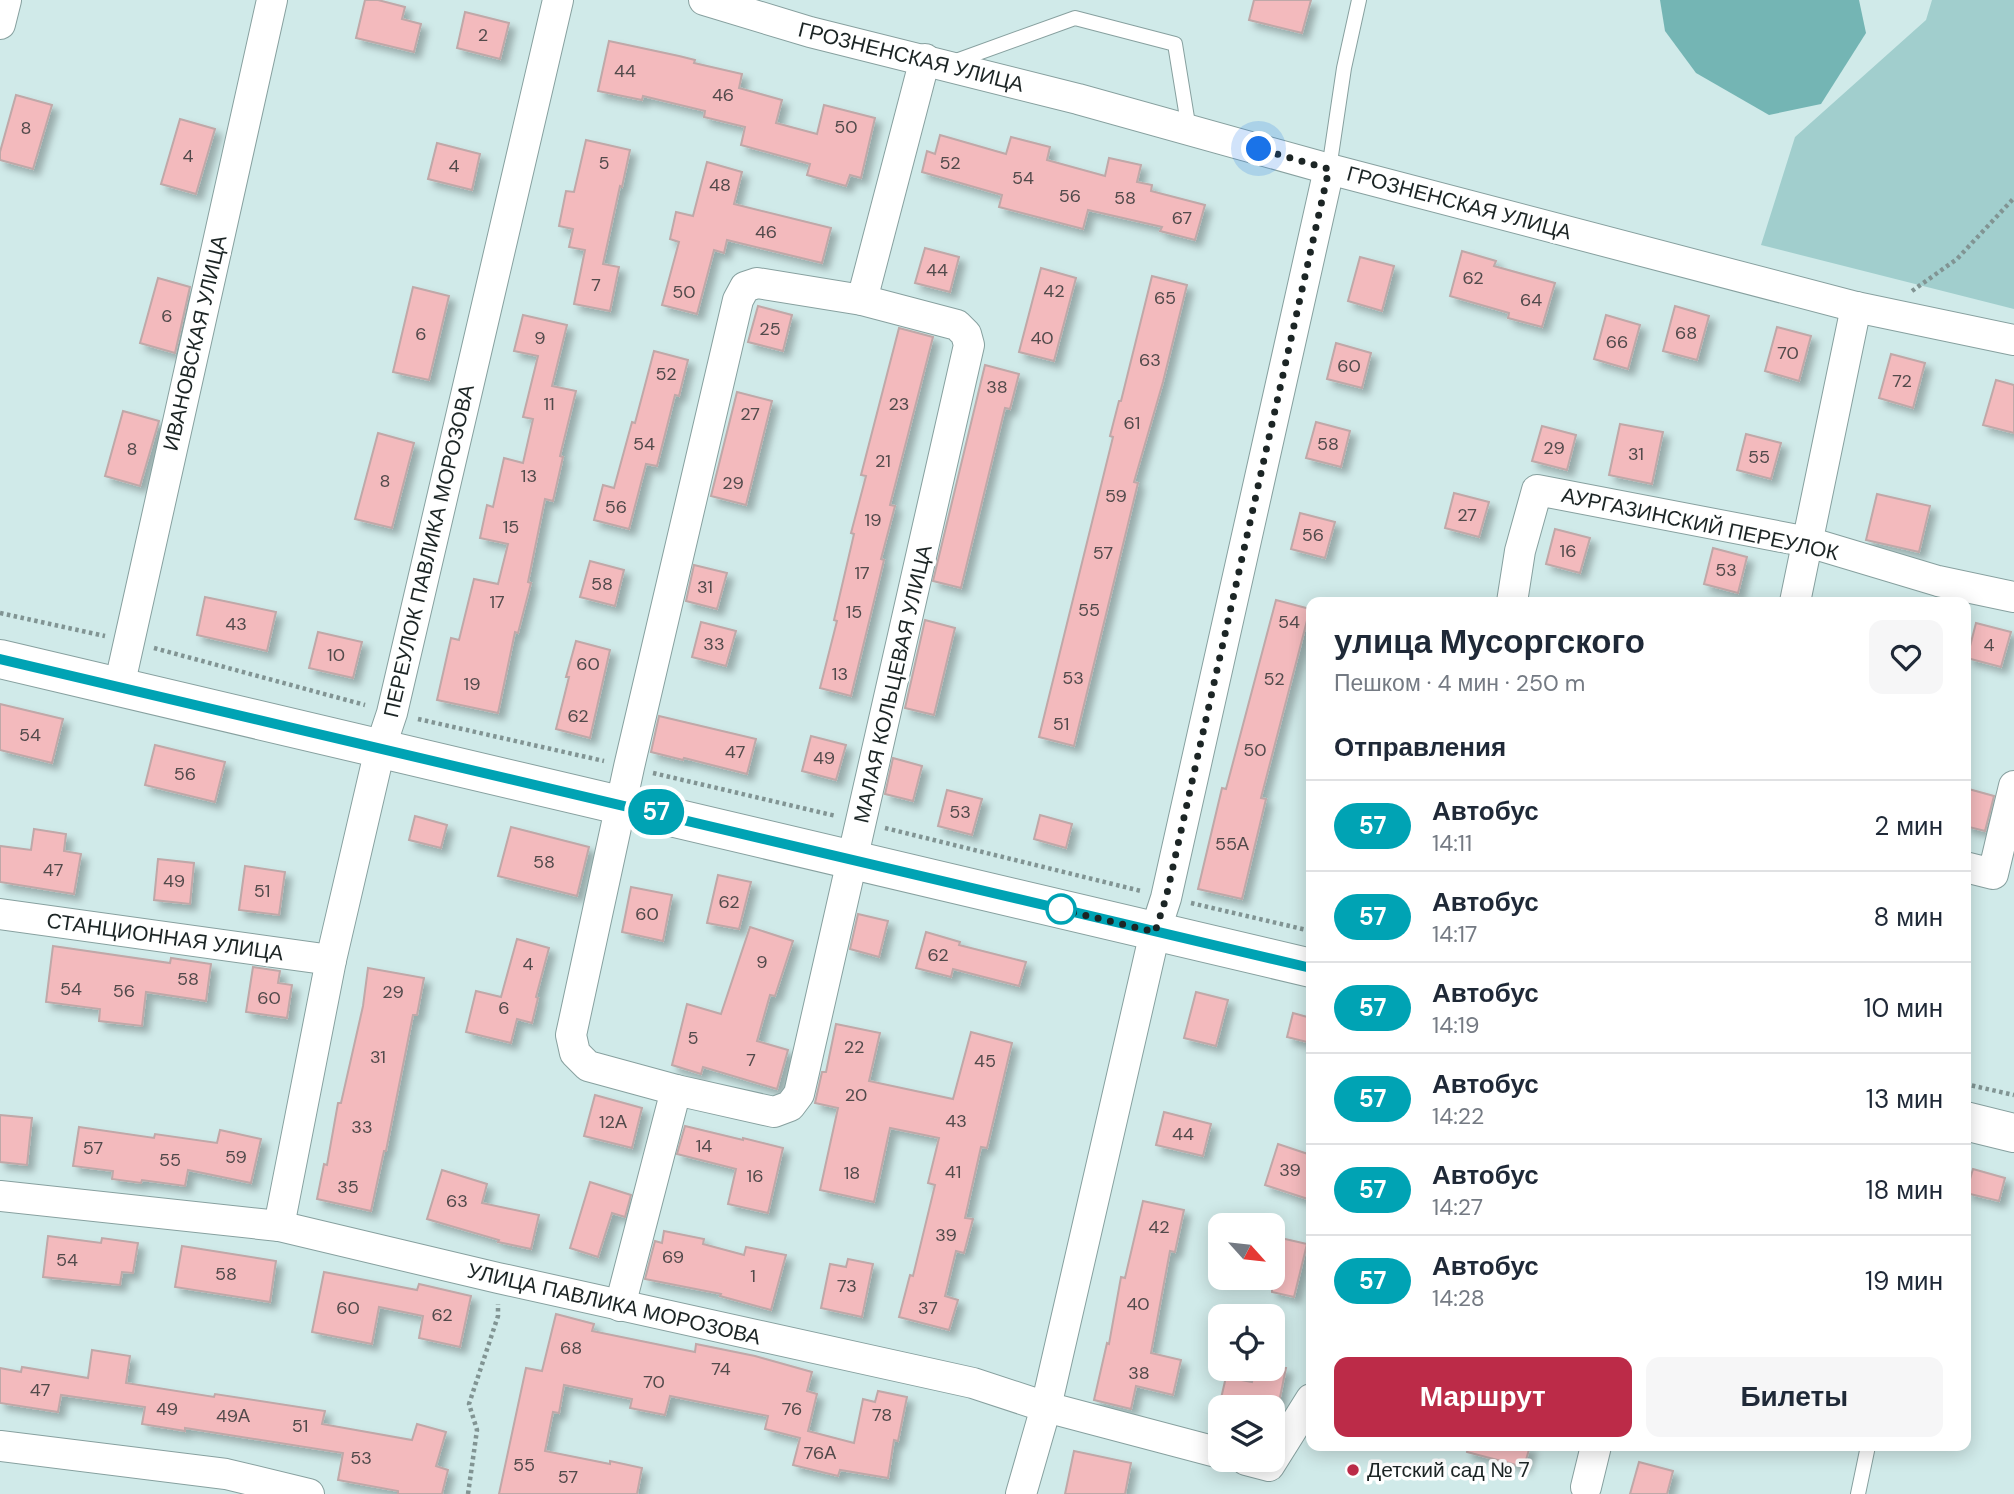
<!DOCTYPE html>
<html lang="ru">
<meta charset="utf-8">
<style>
:root{--surface:#fff;--page:#f6f6f7;--text:#1f2937;--muted:#747a83;--line:#e0e1e3;--accent:#bc2b48}
body{margin:0;font-family:"DM Sans",sans-serif;background:var(--page);color:var(--text);height:100vh;display:flex;flex-direction:column;font-size:26px;white-space:nowrap}
*{box-sizing:border-box;margin:0}
p{font-size:23px;color:var(--muted)}
.icon{flex:none;width:38px;height:38px;fill:none;stroke:currentColor;stroke-width:2;stroke-linecap:round;stroke-linejoin:round}
.map{position:relative;flex:1;overflow:hidden}
.sheet{position:absolute;left:1306px;top:597px;width:665px;height:854px;display:flex;flex-direction:column;background:var(--surface);border-radius:14px;box-shadow:0 4px 18px #0003}
.sheet>*{flex:none}
.badge{padding:0 14px;border-radius:23px;font-size:24px;line-height:46px}
.needle{width:46px;rotate:117deg}
.controls{position:absolute;left:1208px;top:1213px;display:grid;gap:14px}
.controls a{display:grid;place-items:center;width:77px;height:77px;border-radius:14px;background:var(--surface);box-shadow:0 4px 18px #0003;font-size:35px}
.you{position:absolute;width:35px;height:35px;margin:-18px;border:5px solid #fff;border-radius:50%;background:#1a73e8;box-shadow:0 0 0 10px #1a73e833}
.map>.badge{position:absolute;translate:-50% -50%;box-shadow:0 0 0 4px #fff}
h2{padding:0 28px;font-size:26px;line-height:63px}
.round{display:grid;place-items:center;flex:none;width:74px;height:74px;border-radius:14px;background:var(--page)}
.headline{display:flex;align-items:center;justify-content:space-between;height:119px;padding:0 28px}
h1{font-size:33px;font-weight:800;line-height:52px}
.cta{display:flex;gap:14px;margin-top:auto;padding:14px 28px}
.cta a{flex:1;height:80px;border-radius:14px;background:var(--accent);color:#fff;font-size:28px;font-weight:800;line-height:80px;text-align:center}
.cta a+a{background:var(--page);color:var(--text)}
ul{padding:0;list-style:none}
li{display:flex;align-items:center;gap:21px;height:91px;padding:0 28px;border-top:2px solid var(--line)}
li div{flex:1}
li b{display:block;font-size:26px}
li em{font-style:normal}
li .badge{min-width:77px;font-weight:700;text-align:center}
.map>svg:first-child{display:block}
</style>
<div class="map">
<svg width="2014" height="1494" viewBox="0 0 2014 1494">
<defs>
<filter id="shadow"><feDropShadow dx="6" dy="6" stdDeviation="3.5" flood-color="#0004"/></filter>
</defs>
<rect width="100%" height="100%" fill="#d0eae9"/>
<polygon fill="#a1cecd" points="1932,0 2014,0 2014,309 1761,245 1795,137 1926,20"/>
<polygon fill="#74b5b4" points="1660,0 1859,0 1866,33 1821,104 1769,115 1696,73 1665,31"/>
<g fill="#f3babd" stroke="#bfa8a8" stroke-width="2" filter="url(#shadow)">
<polygon points="365,0 378,0 405,7 402,19 421,24 414,52 356,38"/>
<polygon points="1254,0 1311,0 1302,33 1249,20"/>
<polygon points="465,12 509,23 500,59 457,48"/>
<polygon points="609,41 679,56 695,60 694,63 742,74 739,88 782,100 776,123 817,134 824,105 875,118 861,178 850,175 846,186 807,175 810,164 741,145 745,127 704,117 705,111 643,96 642,100 598,91"/>
<polygon points="16,95 52,105 33,169 0,160 0,152"/>
<polygon points="180,119 215,129 196,194 161,184"/>
<polygon points="940,135 1006,154 1011,137 1050,147 1047,160 1105,176 1109,158 1141,165 1137,182 1152,185 1151,191 1205,205 1195,240 1160,231 1162,227 1088,210 1083,229 999,207 1002,195 922,172 927,151 935,154"/>
<polygon points="586,140 630,150 622,187 620,186 603,264 619,267 610,311 574,304 585,250 569,247 573,229 559,226 566,191 574,192"/>
<polygon points="437,143 480,154 472,190 428,179"/>
<polygon points="707,162 742,172 734,204 831,228 822,263 727,240 724,253 714,250 697,314 662,305 679,242 670,239 676,212 693,216"/>
<polygon points="925,248 959,257 950,292 915,283"/>
<polygon points="1462,251 1496,261 1494,266 1555,283 1542,327 1508,318 1509,313 1450,296"/>
<polygon points="1360,257 1394,266 1382,311 1348,301"/>
<polygon points="1041,268 1076,278 1054,361 1019,352"/>
<polygon points="1152,276 1187,285 1163,382 1134,482 1138,483 1074,746 1039,737 1113,437 1110,436 1119,401 1121,401"/>
<polygon points="158,278 190,287 175,353 140,343"/>
<polygon points="413,287 449,296 429,380 393,372"/>
<polygon points="758,306 792,315 783,351 748,342"/>
<polygon points="1675,306 1709,316 1697,360 1663,351"/>
<polygon points="523,315 567,325 552,386 576,391 560,456 563,457 553,501 545,499 528,582 531,583 518,633 515,632 498,713 437,700 451,638 459,640 474,579 498,584 508,544 480,538 487,505 493,507 504,458 523,463 533,419 523,417 538,356 514,351"/>
<polygon points="1606,315 1640,325 1628,369 1594,359"/>
<polygon points="1777,327 1811,336 1799,381 1765,371"/>
<polygon points="899,328 933,337 890,505 895,506 881,559 884,560 851,696 820,688 837,621 834,620 854,534 851,533 866,476 861,475"/>
<polygon points="1336,343 1371,353 1362,388 1327,379"/>
<polygon points="654,351 688,360 679,396 675,395 657,466 646,464 629,529 594,520 603,485 614,488 632,422 635,423"/>
<polygon points="1891,354 1925,363 1913,408 1879,398"/>
<polygon points="985,365 1019,374 1010,409 1005,408 961,588 933,581"/>
<polygon points="1996,380 2014,385 2014,433 1983,425"/>
<polygon points="737,392 772,401 746,505 711,496"/>
<polygon points="123,411 159,421 140,486 105,476"/>
<polygon points="1316,422 1350,431 1341,467 1306,458"/>
<polygon points="1620,424 1663,432 1652,484 1609,475"/>
<polygon points="1542,426 1576,435 1567,470 1532,461"/>
<polygon points="378,433 414,443 392,528 355,519"/>
<polygon points="1746,434 1781,443 1771,479 1737,470"/>
<polygon points="1454,493 1489,502 1479,537 1445,528"/>
<polygon points="1877,494 1930,506 1919,552 1866,540"/>
<polygon points="1300,513 1335,522 1325,558 1291,549"/>
<polygon points="1555,529 1590,538 1580,573 1546,564"/>
<polygon points="1713,548 1747,557 1738,593 1704,584"/>
<polygon points="590,561 624,570 615,606 580,597"/>
<polygon points="694,565 727,573 717,609 686,601"/>
<polygon points="205,597 276,612 267,651 197,635"/>
<polygon points="1276,600 1310,609 1261,798 1266,799 1242,899 1198,889 1222,788 1226,789"/>
<polygon points="925,620 955,628 934,715 905,708"/>
<polygon points="701,622 736,631 726,666 692,657"/>
<polygon points="1976,623 2011,632 2001,667 1967,658"/>
<polygon points="318,632 362,642 353,678 309,668"/>
<polygon points="576,641 610,650 590,738 556,729 569,677 566,677"/>
<polygon points="0,704 63,719 52,763 0,750"/>
<polygon points="659,716 756,739 747,774 684,758 683,760 651,752"/>
<polygon points="811,736 846,745 836,780 802,771"/>
<polygon points="155,745 225,762 215,802 145,785"/>
<polygon points="893,758 922,766 913,801 885,794"/>
<polygon points="1965,788 1994,796 1985,831 1965,826"/>
<polygon points="947,790 982,799 972,835 938,826"/>
<polygon points="1040,815 1072,824 1066,848 1034,839"/>
<polygon points="415,816 447,825 441,848 409,840"/>
<polygon points="511,827 589,847 577,896 498,876"/>
<polygon points="34,829 66,834 64,851 81,854 74,894 0,882 0,846 31,850"/>
<polygon points="158,859 194,863 190,904 154,900"/>
<polygon points="245,866 285,872 279,915 239,910"/>
<polygon points="718,875 751,882 739,929 707,923"/>
<polygon points="631,887 672,895 663,941 622,932"/>
<polygon points="858,914 888,921 879,957 850,949"/>
<polygon points="750,927 793,941 775,996 770,995 757,1041 788,1050 777,1089 703,1067 701,1074 672,1065 687,1004 721,1014"/>
<polygon points="926,932 960,942 959,945 1026,962 1019,986 953,969 951,977 916,968"/>
<polygon points="517,939 549,948 536,997 538,998 532,1023 517,1019 511,1043 466,1032 476,991 501,997"/>
<polygon points="53,946 170,963 171,958 211,964 206,1001 146,992 142,1026 99,1021 100,1009 46,1002"/>
<polygon points="253,967 280,971 278,983 292,985 287,1018 246,1012"/>
<polygon points="368,968 424,978 417,1015 413,1015 386,1151 384,1151 371,1211 317,1199 324,1164 327,1165 338,1103 341,1103 363,1006"/>
<polygon points="1196,992 1228,1000 1216,1046 1184,1038"/>
<polygon points="1293,1013 1311,1018 1311,1043 1287,1037"/>
<polygon points="836,1024 880,1033 869,1081 953,1099 971,1032 1012,1043 987,1148 981,1147 965,1218 973,1219 964,1253 956,1251 945,1296 958,1300 949,1330 899,1317 910,1275 913,1276 935,1185 928,1183 939,1138 890,1128 874,1202 820,1190 838,1108 815,1103 822,1072 826,1072"/>
<polygon points="595,1095 642,1108 632,1148 584,1136"/>
<polygon points="1164,1112 1211,1124 1203,1156 1156,1145"/>
<polygon points="0,1115 32,1118 27,1165 0,1162"/>
<polygon points="685,1126 743,1140 743,1138 783,1148 768,1213 728,1204 736,1169 677,1154"/>
<polygon points="79,1127 154,1138 155,1134 217,1143 220,1130 261,1139 251,1183 188,1170 185,1186 142,1180 141,1183 112,1179 113,1171 73,1166"/>
<polygon points="1278,1144 1311,1155 1311,1200 1265,1185"/>
<polygon points="1973,1169 2005,1178 1999,1201 1966,1193"/>
<polygon points="442,1170 487,1184 482,1203 539,1215 531,1249 498,1242 499,1240 427,1219"/>
<polygon points="590,1182 631,1195 625,1217 612,1213 598,1257 570,1248"/>
<polygon points="1143,1201 1184,1210 1175,1252 1170,1251 1151,1353 1181,1360 1173,1395 1136,1386 1131,1409 1094,1400 1107,1343 1109,1344 1121,1277 1125,1278"/>
<polygon points="664,1231 704,1239 703,1244 744,1255 746,1247 786,1255 771,1310 720,1296 721,1294 645,1279 655,1241 662,1243"/>
<polygon points="48,1236 101,1243 102,1238 138,1243 133,1273 122,1272 120,1285 43,1277"/>
<polygon points="1272,1236 1307,1244 1294,1297 1272,1292"/>
<polygon points="182,1246 276,1261 270,1302 175,1287"/>
<polygon points="848,1259 873,1264 862,1317 821,1308 830,1264 846,1267"/>
<polygon points="324,1272 417,1290 419,1284 471,1296 460,1347 419,1338 423,1316 379,1307 372,1344 312,1332"/>
<polygon points="556,1314 594,1324 592,1331 695,1352 696,1344 755,1356 812,1372 807,1391 817,1394 808,1431 854,1443 863,1399 875,1402 878,1391 907,1397 898,1441 894,1440 888,1478 840,1470 838,1476 793,1465 800,1438 765,1429 768,1416 670,1396 665,1415 630,1408 632,1399 564,1385 559,1413 553,1412 545,1451 610,1464 610,1461 642,1468 637,1494 499,1494 526,1368 542,1371"/>
<polygon points="92,1350 130,1356 126,1383 214,1397 215,1394 325,1411 322,1424 412,1440 417,1424 446,1432 436,1466 448,1470 442,1494 398,1494 398,1491 338,1480 343,1453 185,1428 185,1431 142,1424 145,1407 61,1395 58,1412 0,1403 0,1368 21,1372 22,1367 88,1378"/>
<polygon points="1255,1368 1286,1368 1278,1407 1219,1407 1226,1377 1252,1382"/>
<polygon points="1468,1446 1530,1446 1524,1467 1467,1452"/>
<polygon points="1074,1451 1131,1463 1125,1494 1065,1494"/>
<polygon points="1639,1462 1673,1471 1667,1494 1630,1494"/>
</g>
<g fill="none" stroke-linecap="round" stroke-linejoin="round">
<defs>
<g id="service">
<polyline points="953,62 1075,18 1175,44 1189,130"/>
<polyline points="1329,169 1344,68 1359,0"/>
<polyline points="1858,1494 1868,1446"/>
</g>
<g id="minor">
<polyline points="704,0 810,32 1078,99 1329,169 1856,307 2014,340"/>
<polyline points="0,24 6,0"/>
<polygon points="757,283 862,300 957,325 966,334 969,345 799,1094 790,1106 774,1112 676,1090 588,1066 575,1053 571,1035 629,767 738,300 745,287"/>
<polyline points="862,300 925,59"/>
<polyline points="1512,602 1520,551 1537,490 1808,542 1938,581 2014,597"/>
<polyline points="1795,602 1856,307"/>
<polyline points="119,687 272,0"/>
<polyline points="1965,867 1993,874 2014,786"/>
<polyline points="0,914 331,960"/>
<polyline points="0,1196 279,1226 498,1278 973,1383 1046,1407 1220,1453"/>
<polyline points="279,1226 331,960 380,749 392,713 558,0"/>
<polyline points="620,1306 676,1090"/>
<polyline points="0,1446 226,1474 309,1494"/>
<polyline points="1246,1460 1269,1466 1311,1399"/>
<polyline points="1586,1487 1596,1446"/>
<polyline points="1021,1494 1046,1407 1155,932 1166,898 1329,169"/>
</g>
<g id="secondary">
<polyline points="0,659 1311,968"/>
<polyline points="1965,1121 2014,1133"/>
</g>
</defs>
<use href="#service" stroke="#87a09f" stroke-width="16"/>
<use href="#minor" stroke="#87a09f" stroke-width="32"/>
<use href="#secondary" stroke="#87a09f" stroke-width="40"/>
<g stroke="#819493" stroke-width="4.5" stroke-dasharray="3.5 3.5" stroke-linecap="butt">
<polyline points="1912,291 1957,259 2014,198"/>
<polyline points="0,613 105,636"/>
<polyline points="154,648 365,705"/>
<polyline points="418,719 604,761"/>
<polyline points="653,773 836,816"/>
<polyline points="885,828 1141,891"/>
<polyline points="1191,903 1311,931"/>
<polyline points="1965,1084 2014,1095"/>
<polyline points="468,1494 477,1430 469,1404 498,1316 498,1304"/>
</g>
<use href="#service" stroke="#fff" stroke-width="14"/>
<use href="#minor" stroke="#fff" stroke-width="30"/>
<use href="#secondary" stroke="#fff" stroke-width="38"/>
</g>
<g fill="none" stroke-linecap="round" stroke-linejoin="round">
<defs>
<polyline id="line" points="0,659 1311,968"/>
</defs>
<use href="#line" stroke="#fff" stroke-width="16"/>
<use href="#line" stroke="#00a3b4" stroke-width="10"/>
<polyline stroke="#1c2525" stroke-width="7" stroke-dasharray="0 12.6" points="1061,909 1055,908 1155,932 1166,898 1329,169 1259,149"/>
</g>
<circle fill="#fff" stroke="#00a3b4" stroke-width="3.5" cx="1061" cy="909" r="14"/>
<circle fill="#bc2b48" stroke="#fff" stroke-width="2.5" cx="1353" cy="1470" r="7"/>
<g text-anchor="middle" stroke-width="7" stroke-linejoin="round" paint-order="stroke">
<g font-size="18" fill="#524a4b">
<text x="483" y="41">2</text>
<text x="625" y="77">44</text>
<text x="723" y="101">46</text>
<text x="846" y="133">50</text>
<text x="26" y="134">8</text>
<text x="188" y="162">4</text>
<text x="604" y="169">5</text>
<text x="950" y="169">52</text>
<text x="454" y="172">4</text>
<text x="1023" y="184">54</text>
<text x="720" y="191">48</text>
<text x="1070" y="202">56</text>
<text x="1125" y="204">58</text>
<text x="1182" y="224">67</text>
<text x="766" y="238">46</text>
<text x="937" y="276">44</text>
<text x="1473" y="284">62</text>
<text x="596" y="291">7</text>
<text x="1054" y="297">42</text>
<text x="684" y="298">50</text>
<text x="1165" y="304">65</text>
<text x="1531" y="306">64</text>
<text x="167" y="322">6</text>
<text x="770" y="335">25</text>
<text x="1686" y="339">68</text>
<text x="421" y="340">6</text>
<text x="540" y="344">9</text>
<text x="1042" y="344">40</text>
<text x="1617" y="348">66</text>
<text x="1788" y="359">70</text>
<text x="1150" y="366">63</text>
<text x="1349" y="372">60</text>
<text x="666" y="380">52</text>
<text x="1902" y="387">72</text>
<text x="997" y="393">38</text>
<text x="549" y="410">11</text>
<text x="899" y="410">23</text>
<text x="750" y="420">27</text>
<text x="1132" y="429">61</text>
<text x="644" y="450">54</text>
<text x="1328" y="450">58</text>
<text x="1554" y="454">29</text>
<text x="132" y="455">8</text>
<text x="1636" y="460">31</text>
<text x="1759" y="463">55</text>
<text x="883" y="467">21</text>
<text x="529" y="482">13</text>
<text x="385" y="487">8</text>
<text x="733" y="489">29</text>
<text x="1116" y="502">59</text>
<text x="616" y="513">56</text>
<text x="1467" y="521">27</text>
<text x="873" y="526">19</text>
<text x="511" y="533">15</text>
<text x="1313" y="541">56</text>
<text x="1568" y="557">16</text>
<text x="1103" y="559">57</text>
<text x="1726" y="576">53</text>
<text x="862" y="579">17</text>
<text x="602" y="590">58</text>
<text x="705" y="593">31</text>
<text x="497" y="608">17</text>
<text x="1089" y="616">55</text>
<text x="854" y="618">15</text>
<text x="1289" y="628">54</text>
<text x="236" y="630">43</text>
<text x="714" y="650">33</text>
<text x="1989" y="651">4</text>
<text x="336" y="661">10</text>
<text x="588" y="670">60</text>
<text x="840" y="680">13</text>
<text x="1073" y="684">53</text>
<text x="1274" y="685">52</text>
<text x="472" y="690">19</text>
<text x="578" y="722">62</text>
<text x="1061" y="730">51</text>
<text x="30" y="741">54</text>
<text x="1255" y="756">50</text>
<text x="735" y="758">47</text>
<text x="824" y="764">49</text>
<text x="185" y="780">56</text>
<text x="960" y="818">53</text>
<text x="1232" y="850">55А</text>
<text x="544" y="868">58</text>
<text x="53" y="876">47</text>
<text x="174" y="887">49</text>
<text x="262" y="897">51</text>
<text x="729" y="908">62</text>
<text x="647" y="920">60</text>
<text x="938" y="961">62</text>
<text x="762" y="968">9</text>
<text x="528" y="970">4</text>
<text x="188" y="985">58</text>
<text x="71" y="995">54</text>
<text x="124" y="997">56</text>
<text x="393" y="998">29</text>
<text x="269" y="1004">60</text>
<text x="504" y="1014">6</text>
<text x="693" y="1044">5</text>
<text x="854" y="1053">22</text>
<text x="378" y="1063">31</text>
<text x="751" y="1066">7</text>
<text x="985" y="1067">45</text>
<text x="856" y="1101">20</text>
<text x="956" y="1127">43</text>
<text x="613" y="1128">12А</text>
<text x="362" y="1133">33</text>
<text x="1183" y="1140">44</text>
<text x="704" y="1152">14</text>
<text x="93" y="1154">57</text>
<text x="236" y="1163">59</text>
<text x="170" y="1166">55</text>
<text x="1290" y="1176">39</text>
<text x="953" y="1178">41</text>
<text x="852" y="1179">18</text>
<text x="755" y="1182">16</text>
<text x="348" y="1193">35</text>
<text x="457" y="1207">63</text>
<text x="1159" y="1233">42</text>
<text x="946" y="1241">39</text>
<text x="673" y="1263">69</text>
<text x="67" y="1266">54</text>
<text x="226" y="1280">58</text>
<text x="753" y="1282">1</text>
<text x="847" y="1292">73</text>
<text x="1138" y="1310">40</text>
<text x="348" y="1314">60</text>
<text x="928" y="1314">37</text>
<text x="442" y="1321">62</text>
<text x="571" y="1354">68</text>
<text x="721" y="1375">74</text>
<text x="1139" y="1379">38</text>
<text x="654" y="1388">70</text>
<text x="40" y="1396">47</text>
<text x="167" y="1415">49</text>
<text x="792" y="1415">76</text>
<text x="882" y="1421">78</text>
<text x="233" y="1422">49А</text>
<text x="300" y="1432">51</text>
<text x="820" y="1459">76А</text>
<text x="361" y="1464">53</text>
<text x="524" y="1471">55</text>
<text x="568" y="1483">57</text>
</g>
<g font-size="21" fill="#1c2525" stroke="#fff">
<text transform="translate(911 57) rotate(14)" y="7">ГРОЗНЕНСКАЯ УЛИЦА</text>
<text transform="translate(1459 203) rotate(15)" y="7">ГРОЗНЕНСКАЯ УЛИЦА</text>
<text transform="translate(195 343) rotate(-77)" y="7">ИВАНОВСКАЯ УЛИЦА</text>
<text transform="translate(1700 524) rotate(12)" y="7">АУРГАЗИНСКИЙ ПЕРЕУЛОК</text>
<text transform="translate(429 551) rotate(-77)" y="7">ПЕРЕУЛОК ПАВЛИКА МОРОЗОВА</text>
<text transform="translate(893 684) rotate(-77)" y="7">МАЛАЯ КОЛЬЦЕВАЯ УЛИЦА</text>
<text transform="translate(165 937) rotate(8)" y="7">СТАНЦИОННАЯ УЛИЦА</text>
<text transform="translate(614 1304) rotate(13)" y="7">УЛИЦА ПАВЛИКА МОРОЗОВА</text>
</g>
<g font-size="21" fill="#1c2525" stroke="#fff" text-anchor="start">
<text x="1367" y="1477">Детский сад № 7</text>
</g>
</g>
</svg>
<div class="controls">
<a><svg class="needle" viewBox="-14 -14 28 28"><path d="M0-13l5 13h-10z" fill="#e53935"/><path d="M0 13l5-13h-10z" fill="#747a83"/></svg></a>
<a><svg class="icon" aria-label="locate" viewBox="0 0 24 24"><circle cx="12" cy="12" r="6"/><path d="M12 2v4M12 18v4M2 12h4M18 12h4"/></svg></a>
<a><svg class="icon" aria-label="layers" viewBox="0 0 24 24"><path d="M12 4l9 5-9 5-9-5zM3 14l9 5 9-5"/></svg></a>
</div>
<div class="you" style="left:1259px;top:149px"></div>
<b class="badge" style="left:656px;top:812px;background:#00a3b4;color:#fff">57</b>
<section class="sheet">
<div class="headline"><div><h1>улица Мусоргского</h1><p>Пешком · 4 мин · 250 m</p></div><a class="round"><svg class="icon" aria-label="heart" viewBox="0 0 24 24"><path d="M12 20l-8-8c-3-5 5-10 8-4 3-6 11-1 8 4z"/></svg></a></div>
<h2>Отправления</h2>
<ul>
<li><span class="badge" style="background:#00a3b4;color:#fff">57</span><div><b>Автобус</b><p>14:11</p></div><em>2 мин</em></li>
<li><span class="badge" style="background:#00a3b4;color:#fff">57</span><div><b>Автобус</b><p>14:17</p></div><em>8 мин</em></li>
<li><span class="badge" style="background:#00a3b4;color:#fff">57</span><div><b>Автобус</b><p>14:19</p></div><em>10 мин</em></li>
<li><span class="badge" style="background:#00a3b4;color:#fff">57</span><div><b>Автобус</b><p>14:22</p></div><em>13 мин</em></li>
<li><span class="badge" style="background:#00a3b4;color:#fff">57</span><div><b>Автобус</b><p>14:27</p></div><em>18 мин</em></li>
<li><span class="badge" style="background:#00a3b4;color:#fff">57</span><div><b>Автобус</b><p>14:28</p></div><em>19 мин</em></li>
</ul>
<div class="cta"><a>Маршрут</a><a>Билеты</a></div>
</section>
</div>
